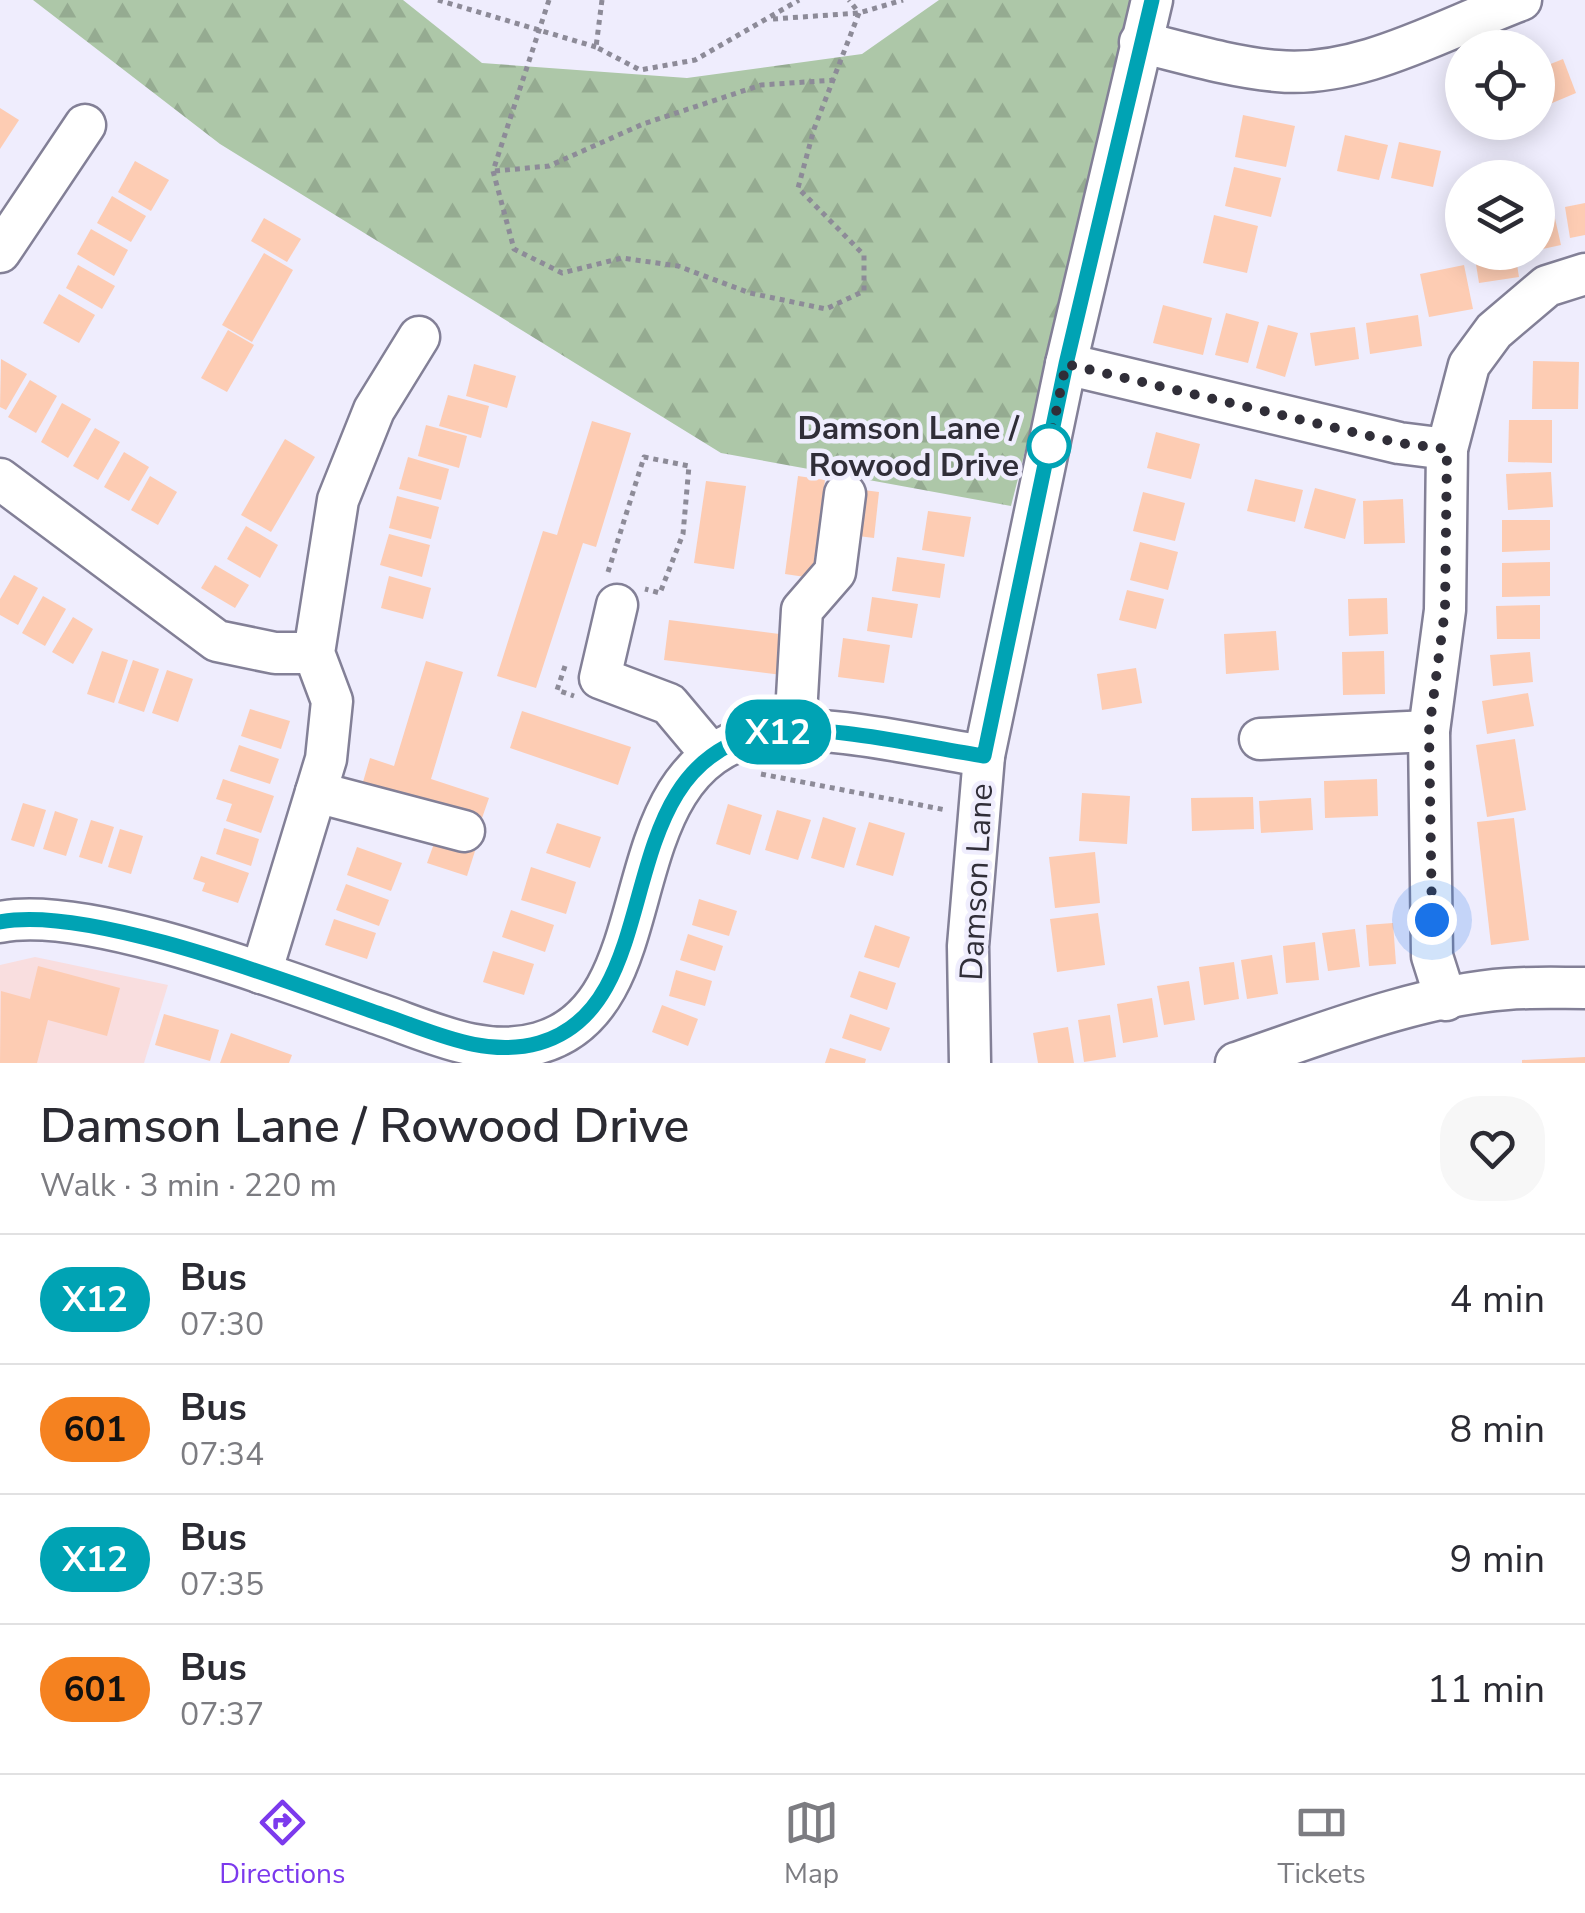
<!DOCTYPE html>
<meta charset="utf-8">
<style>
:root{--surface:#fff;--page:#f7f7f7;--text:#2b2b33;--muted:#7c7c81;--line:#e1e1e2;--accent:#7c3aed}
body{margin:0;font-family:"Nunito Sans",sans-serif;background:var(--page);color:var(--text);height:100vh;display:flex;flex-direction:column;font-size:38px;white-space:nowrap}
*{box-sizing:border-box;margin:0}
p{font-size:32px;color:var(--muted)}
.icon{flex:none;width:55px;height:55px;fill:none;stroke:currentColor;stroke-width:2;stroke-linecap:round;stroke-linejoin:round}
.map{position:relative;height:1063px;overflow:hidden}
.panel{display:flex;flex-direction:column;background:var(--surface);flex:1}
.panel>*{flex:none}
.badge{padding:0 20px;border-radius:32px;font-size:35px;line-height:65px}
.fabs{position:absolute;left:1445px;top:30px;display:grid;gap:20px}
.fabs a{display:grid;place-items:center;width:110px;height:110px;border-radius:50%;background:var(--surface);box-shadow:0 5px 25px #0003;font-size:50px}
.you{position:absolute;width:50px;height:50px;margin:-25px;border:8px solid #fff;border-radius:50%;background:#1a73e8;box-shadow:0 0 0 15px #1a73e833}
.map>.badge{position:absolute;translate:-50% -50%;box-shadow:0 0 0 5px #fff}
.round{display:grid;place-items:center;flex:none;width:105px;height:105px;border-radius:40px;background:var(--page)}
.head{display:flex;align-items:center;justify-content:space-between;height:170px;padding:0 40px}
h1{font-size:48px;font-weight:600;line-height:75px}
ul{padding:0;list-style:none}
li{display:flex;align-items:center;gap:30px;height:130px;padding:0 40px;border-top:2px solid var(--line)}
li div{flex:1}
li b{display:block;font-size:38px}
li em{font-style:normal}
li .badge{min-width:110px;font-weight:700;text-align:center}
.tabs{display:flex;justify-content:space-around;align-items:center;height:140px;border-top:2px solid var(--line);background:var(--surface);font-size:28px;color:var(--muted)}
.tabs a{display:grid;justify-items:center;gap:5px}
.tabs .on{color:var(--accent)}
.map>svg:first-child{display:block}
</style>
<div class="map">
<svg width="1585" height="1063" viewBox="0 0 1585 1063">
<defs>
<pattern id="forest-firs" width="22" height="20" patternUnits="userSpaceOnUse" patternTransform="scale(2.5)"><rect width="22" height="20" fill="#adc7a8"/><path d="M5 1l3.5 6h-7zM16 11l3.5 6h-7z" fill="#95ab91"/></pattern>
</defs>
<rect width="100%" height="100%" fill="#efedfd"/>
<polygon fill="#f9dedf" points="35,957 168,985 144,1063 0,1063 0,965"/>
<polygon fill="url(#forest-firs)" points="33,0 403,0 482,63 687,78 862,54 939,0 1140,0 1011,506 721,453 220,144"/>
<g fill="#fdccb3">
<polygon points="1563,59 1576,93 1538,109 1538,69"/>
<polygon points="0,108 19,120 0,149"/>
<polygon points="1243,115 1295,126 1286,167 1235,157"/>
<polygon points="1345,135 1388,145 1379,180 1337,171"/>
<polygon points="1399,142 1441,151 1433,187 1391,178"/>
<polygon points="135,161 169,180 151,211 118,192"/>
<polygon points="1234,167 1281,178 1271,217 1225,206"/>
<polygon points="112,196 146,216 131,242 97,223"/>
<polygon points="1585,203 1585,235 1570,238 1565,207"/>
<polygon points="1554,214 1561,245 1538,250 1538,217"/>
<polygon points="1214,215 1258,226 1247,273 1203,263"/>
<polygon points="264,218 301,239 287,262 251,241"/>
<polygon points="91,229 128,250 114,276 77,254"/>
<polygon points="1474,252 1515,252 1519,277 1479,283"/>
<polygon points="264,253 293,270 252,342 222,325"/>
<polygon points="78,265 115,286 102,309 66,288"/>
<polygon points="1464,265 1473,309 1429,317 1420,274"/>
<polygon points="59,294 95,315 79,343 43,323"/>
<polygon points="1163,305 1212,318 1203,355 1153,343"/>
<polygon points="1226,313 1259,322 1248,363 1215,355"/>
<polygon points="1418,315 1422,346 1370,354 1366,323"/>
<polygon points="1268,325 1298,333 1285,377 1256,368"/>
<polygon points="1355,327 1359,359 1315,366 1310,333"/>
<polygon points="228,330 254,345 227,392 201,378"/>
<polygon points="1,359 27,374 6,410 0,407"/>
<polygon points="1533,361 1579,362 1578,409 1532,409"/>
<polygon points="474,364 516,376 507,408 466,396"/>
<polygon points="30,380 57,396 36,433 8,417"/>
<polygon points="448,395 489,406 481,438 439,426"/>
<polygon points="62,403 91,419 68,458 41,442"/>
<polygon points="1509,420 1552,420 1552,463 1508,462"/>
<polygon points="592,421 631,433 596,547 583,543 536,688 497,676 543,531 557,535"/>
<polygon points="426,425 467,436 459,468 418,456"/>
<polygon points="95,428 120,442 98,480 73,466"/>
<polygon points="1156,432 1200,444 1191,479 1147,468"/>
<polygon points="285,439 315,457 271,532 241,515"/>
<polygon points="124,452 149,467 129,501 104,487"/>
<polygon points="408,457 449,469 441,500 399,489"/>
<polygon points="1551,472 1553,507 1508,510 1506,474"/>
<polygon points="150,476 177,492 158,525 131,510"/>
<polygon points="798,476 825,480 812,578 785,574"/>
<polygon points="1255,479 1303,490 1295,522 1247,511"/>
<polygon points="706,481 746,486 734,569 694,563"/>
<polygon points="1315,488 1356,499 1345,539 1304,528"/>
<polygon points="856,489 879,492 874,538 850,535"/>
<polygon points="1143,492 1185,503 1175,541 1133,531"/>
<polygon points="397,496 439,507 431,539 389,528"/>
<polygon points="1403,499 1405,543 1364,544 1363,501"/>
<polygon points="928,511 971,517 964,557 922,550"/>
<polygon points="1502,520 1550,520 1550,550 1502,552"/>
<polygon points="246,526 278,545 260,578 227,559"/>
<polygon points="389,534 430,545 422,577 380,565"/>
<polygon points="1140,542 1178,552 1168,590 1130,580"/>
<polygon points="897,557 945,564 940,598 892,591"/>
<polygon points="1550,562 1550,596 1502,597 1502,563"/>
<polygon points="215,565 249,585 235,608 201,588"/>
<polygon points="14,575 38,588 18,625 0,615 0,599"/>
<polygon points="389,576 431,588 423,619 381,608"/>
<polygon points="1127,590 1164,599 1156,629 1119,620"/>
<polygon points="43,596 66,609 45,646 22,633"/>
<polygon points="872,597 918,604 912,638 867,631"/>
<polygon points="1387,598 1388,634 1349,636 1348,599"/>
<polygon points="1540,605 1540,639 1497,639 1496,606"/>
<polygon points="73,617 93,629 73,664 52,652"/>
<polygon points="669,620 787,635 782,675 664,660"/>
<polygon points="1276,631 1279,670 1226,674 1224,634"/>
<polygon points="843,638 890,645 884,683 838,677"/>
<polygon points="102,651 128,660 114,703 87,694"/>
<polygon points="1384,651 1385,694 1343,695 1342,652"/>
<polygon points="1530,652 1533,682 1493,686 1490,655"/>
<polygon points="133,660 159,669 144,712 118,703"/>
<polygon points="426,661 463,672 431,779 489,798 481,821 363,782 370,758 394,766"/>
<polygon points="1136,668 1142,703 1102,710 1097,674"/>
<polygon points="167,670 193,679 178,722 152,713"/>
<polygon points="1528,693 1534,726 1487,734 1482,701"/>
<polygon points="250,709 290,721 281,749 241,736"/>
<polygon points="522,711 631,747 618,785 510,748"/>
<polygon points="1515,739 1526,810 1487,817 1476,745"/>
<polygon points="239,745 279,759 270,784 230,771"/>
<polygon points="223,779 274,796 261,833 226,821 232,804 216,799"/>
<polygon points="1377,779 1378,816 1325,818 1324,781"/>
<polygon points="1082,793 1130,796 1127,844 1079,841"/>
<polygon points="1253,797 1254,829 1192,831 1191,798"/>
<polygon points="1311,798 1313,830 1261,833 1259,801"/>
<polygon points="23,803 46,810 34,847 11,840"/>
<polygon points="728,804 762,815 750,855 716,844"/>
<polygon points="777,810 811,820 798,860 765,850"/>
<polygon points="55,811 78,819 66,856 43,849"/>
<polygon points="823,817 856,828 844,868 811,858"/>
<polygon points="1514,818 1529,940 1491,945 1477,822"/>
<polygon points="91,820 114,827 102,864 79,857"/>
<polygon points="869,822 905,833 893,876 856,865"/>
<polygon points="557,823 601,837 590,868 546,853"/>
<polygon points="224,828 259,839 251,866 216,854"/>
<polygon points="120,829 143,836 131,874 108,867"/>
<polygon points="436,838 475,851 467,876 427,863"/>
<polygon points="357,847 402,863 391,891 347,875"/>
<polygon points="1095,852 1100,903 1055,908 1049,857"/>
<polygon points="201,856 249,873 238,903 202,891 205,883 193,879"/>
<polygon points="531,867 576,882 566,914 521,900"/>
<polygon points="346,884 389,900 379,926 336,910"/>
<polygon points="699,899 737,911 729,936 692,925"/>
<polygon points="511,910 554,925 545,952 502,937"/>
<polygon points="1098,913 1105,965 1057,972 1050,919"/>
<polygon points="334,919 376,933 367,959 325,945"/>
<polygon points="1393,923 1396,964 1369,966 1366,925"/>
<polygon points="875,925 910,937 899,968 864,957"/>
<polygon points="1355,929 1360,967 1328,971 1322,933"/>
<polygon points="688,934 723,946 715,971 680,960"/>
<polygon points="1315,942 1319,980 1286,983 1283,946"/>
<polygon points="493,951 534,964 524,995 483,982"/>
<polygon points="1272,955 1278,994 1247,999 1241,960"/>
<polygon points="1234,962 1239,999 1204,1005 1199,967"/>
<polygon points="38,966 120,988 107,1036 48,1020 37,1063 0,1063 1,991 30,999"/>
<polygon points="676,970 712,981 705,1006 669,996"/>
<polygon points="859,971 896,983 887,1010 850,997"/>
<polygon points="1189,981 1195,1020 1164,1025 1157,986"/>
<polygon points="1152,998 1158,1037 1123,1043 1117,1004"/>
<polygon points="662,1005 698,1019 688,1046 652,1032"/>
<polygon points="164,1014 219,1030 210,1061 155,1045"/>
<polygon points="850,1014 890,1028 881,1051 842,1038"/>
<polygon points="1110,1015 1116,1057 1084,1062 1078,1020"/>
<polygon points="1068,1027 1074,1063 1038,1063 1033,1033"/>
<polygon points="231,1033 292,1055 289,1063 220,1063"/>
<polygon points="830,1048 866,1059 865,1063 825,1063"/>
<polygon points="1585,1057 1585,1063 1522,1063 1522,1060"/>
</g>
<g fill="none" stroke-linecap="round" stroke-linejoin="round">
<defs>
<g id="minor">
<path d="M1140 42C1185 53 1231 67 1277 71 1359 79 1445 28 1521 0"/>
<polyline points="0,252 85,125"/>
<polyline points="1066,364 1399,443 1447,449"/>
<polyline points="0,479 217,641 275,653 314,653"/>
<polyline points="617,605 600,678 669,704 711,754"/>
<polyline points="795,732 802,610 835,572 845,494"/>
<polyline points="1260,739 1429,731"/>
<polyline points="316,792 464,831"/>
<path d="M0 922C89 904 289 983 379 1014 431 1032 484 1059 539 1043 675 1005 601 763 766 733 824 722 923 747 984 756"/>
<polyline points="261,973 326,759 332,701 314,653 338,500 374,410 419,337"/>
<polyline points="1446,1000 1432,956 1429,731 1445,610 1447,449 1469,365 1494,331 1547,286 1585,274"/>
<polyline points="970,1063 968,946 984,756 1066,364 1152,0"/>
<path d="M1236 1063C1319 1035 1419 995 1507 989 1533 987 1559 988 1585 988"/>
</g>
</defs>
<use href="#minor" stroke="#838097" stroke-width="45"/>
<g stroke="#8d8b98" stroke-width="5" stroke-dasharray="5 5" stroke-linecap="butt">
<polyline points="438,0 596,47"/>
<polyline points="549,0 493,171 514,249 562,273 622,258 678,266 750,293 826,309 864,291 864,255 798,188 814,129 859,13 849,0"/>
<polyline points="602,0 596,47 640,70 695,60 799,0"/>
<polyline points="773,19 859,13 903,0"/>
<polyline points="495,171 549,166 643,124 761,85 836,80"/>
<polyline points="608,572 644,457 689,466 683,534 660,593 645,589"/>
<polyline points="565,666 557,690 574,696"/>
<polyline points="761,774 946,810"/>
</g>
<use href="#minor" stroke="#fff" stroke-width="40"/>
</g>
<g fill="none" stroke-linecap="round" stroke-linejoin="round">
<defs>
<path id="line" d="M0 922C89 904 296 985 386 1016 436 1033 486 1058 539 1043 675 1004 601 764 766 733 824 722 923 747 984 756L1066 364 1152 0"/>
</defs>
<use href="#line" stroke="#fff" stroke-width="22"/>
<use href="#line" stroke="#00a3b4" stroke-width="15"/>
<polyline stroke="#302e38" stroke-width="10" stroke-dasharray="0 18" points="1049,446 1066,364 1399,443 1447,449 1445,610 1429,731 1432,920"/>
</g>
<circle fill="#fff" stroke="#00a3b4" stroke-width="5" cx="1049" cy="446" r="20"/>
<g text-anchor="middle" stroke-width="9" stroke-linejoin="round" paint-order="stroke">
<g font-size="32" font-weight="bold" fill="#302e38" stroke="#efedfd" text-anchor="end">
<text x="1019" y="439">Damson Lane /<tspan x="1019" dy="37">Rowood Drive</tspan></text>
</g>
<g font-size="32" fill="#302e38" stroke="#efedfd">
<text transform="translate(976 882) rotate(-87)" y="11">Damson Lane</text>
</g>
</g>
</svg>
<div class="fabs">
<a><svg class="icon" aria-label="locate" viewBox="0 0 24 24"><circle cx="12" cy="12" r="6"/><path d="M12 2v4M12 18v4M2 12h4M18 12h4"/></svg></a>
<a><svg class="icon" aria-label="layers" viewBox="0 0 24 24"><path d="M12 4l9 5-9 5-9-5zM3 14l9 5 9-5"/></svg></a>
</div>
<div class="you" style="left:1432px;top:920px"></div>
<b class="badge" style="left:778px;top:732px;background:#00a3b4;color:#fff">X12</b>
</div>
<section class="panel">
<div class="head"><div><h1>Damson Lane / Rowood Drive</h1><p>Walk · 3 min · 220 m</p></div><a class="round"><svg class="icon" aria-label="heart" viewBox="0 0 24 24"><path d="M12 20l-8-8c-3-5 5-10 8-4 3-6 11-1 8 4z"/></svg></a></div>
<ul>
<li><span class="badge" style="background:#00a3b4;color:#fff">X12</span><div><b>Bus</b><p>07:30</p></div><em>4 min</em></li>
<li><span class="badge" style="background:#f58220;color:#111">601</span><div><b>Bus</b><p>07:34</p></div><em>8 min</em></li>
<li><span class="badge" style="background:#00a3b4;color:#fff">X12</span><div><b>Bus</b><p>07:35</p></div><em>9 min</em></li>
<li><span class="badge" style="background:#f58220;color:#111">601</span><div><b>Bus</b><p>07:37</p></div><em>11 min</em></li>
</ul>
</section>
<nav class="tabs">
<a class="on"><svg class="icon" aria-label="directions" viewBox="0 0 24 24"><path d="M12 3l9 9-9 9-9-9zM9 14v-3h6M13 9l2 2-2 2"/></svg>Directions</a>
<a><svg class="icon" aria-label="map" viewBox="0 0 24 24"><path d="M3 6l6-2 6 2 6-2v14l-6 2-6-2-6 2zM9 4v14M15 6v14"/></svg>Map</a>
<a><svg class="icon" aria-label="tickets" viewBox="0 0 24 24"><path d="M3 7h18v10H3zM15 7v10"/></svg>Tickets</a>
</nav>
